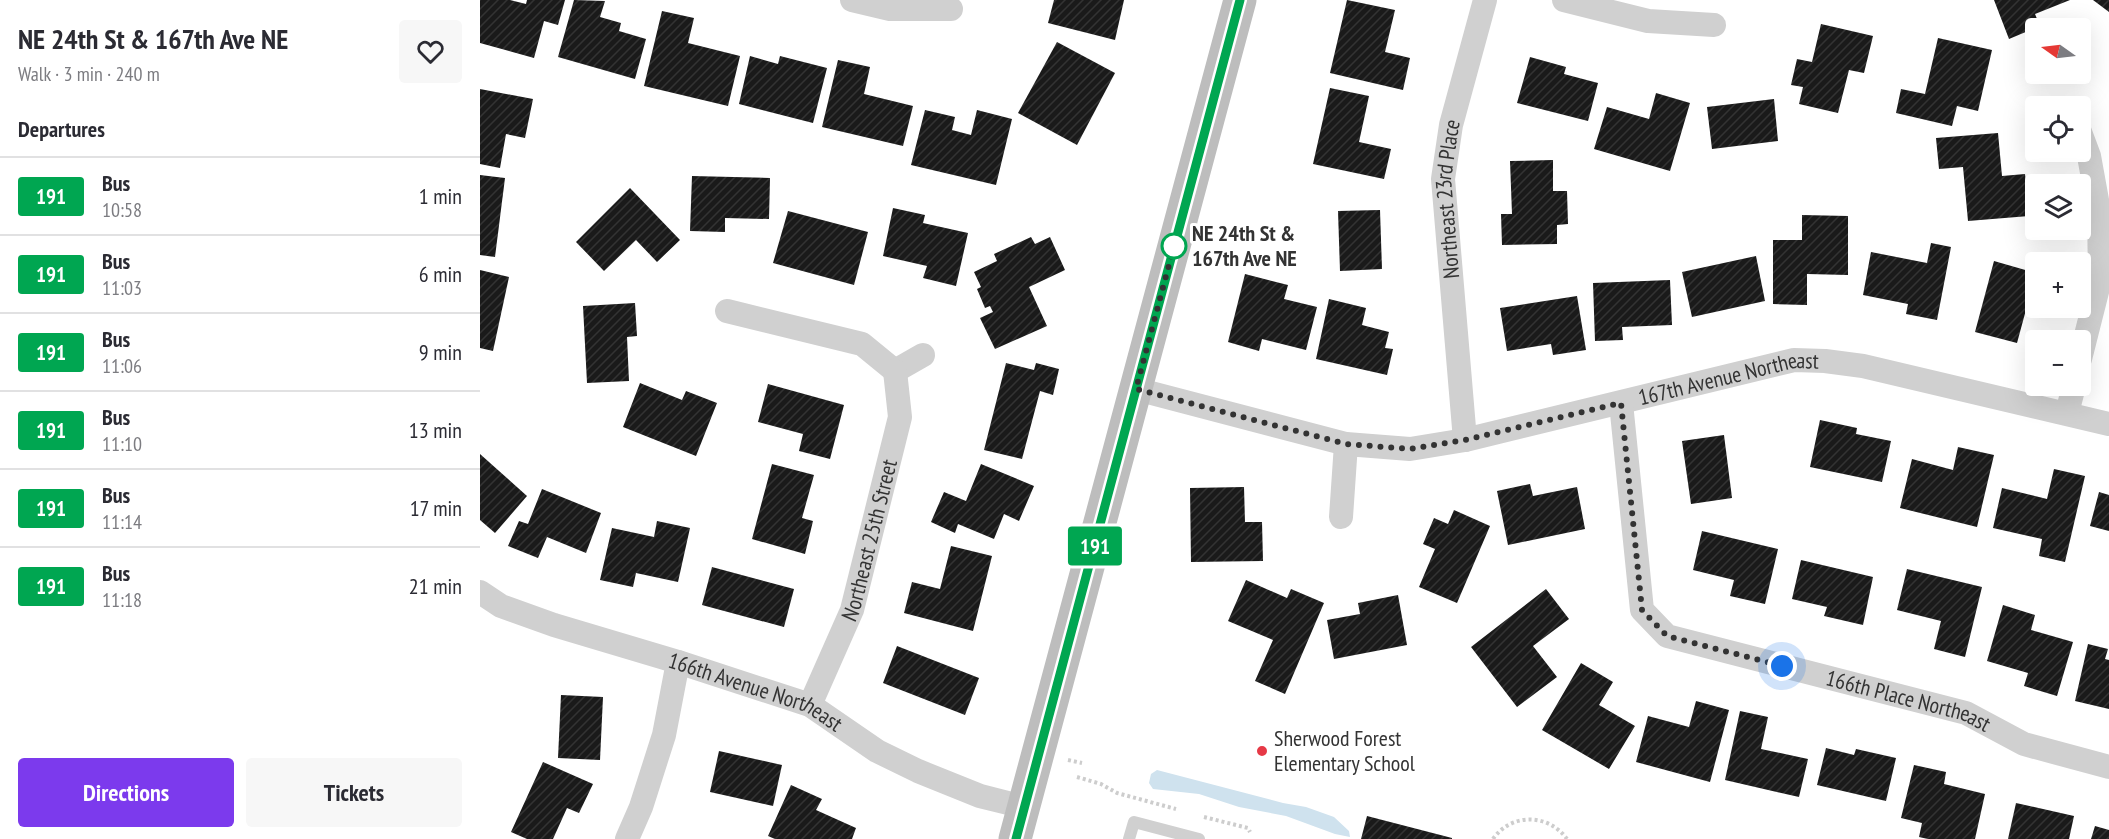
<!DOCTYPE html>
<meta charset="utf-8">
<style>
:root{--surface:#fff;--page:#f7f7f7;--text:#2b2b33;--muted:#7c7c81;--line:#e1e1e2;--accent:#7c3aed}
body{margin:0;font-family:"PT Sans Narrow",sans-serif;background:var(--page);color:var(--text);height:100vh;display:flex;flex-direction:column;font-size:22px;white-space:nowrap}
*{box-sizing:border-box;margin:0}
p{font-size:20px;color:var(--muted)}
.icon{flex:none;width:33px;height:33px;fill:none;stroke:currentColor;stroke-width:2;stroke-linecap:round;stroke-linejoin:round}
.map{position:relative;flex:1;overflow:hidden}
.drawer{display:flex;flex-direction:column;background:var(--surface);width:480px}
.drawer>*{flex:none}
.badge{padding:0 12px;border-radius:4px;font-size:21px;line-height:39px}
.needle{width:39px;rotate:284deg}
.buttons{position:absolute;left:1545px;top:18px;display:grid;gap:12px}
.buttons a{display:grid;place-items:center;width:66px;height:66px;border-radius:6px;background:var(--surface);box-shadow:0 6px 24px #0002;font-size:30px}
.you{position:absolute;width:30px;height:30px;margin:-15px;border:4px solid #fff;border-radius:50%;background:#1a73e8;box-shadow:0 0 0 9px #1a73e833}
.map>.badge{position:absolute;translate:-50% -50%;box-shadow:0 0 0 3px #fff}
h2{padding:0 18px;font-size:22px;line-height:54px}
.round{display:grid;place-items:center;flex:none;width:63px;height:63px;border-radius:6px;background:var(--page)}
.head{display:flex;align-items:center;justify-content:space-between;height:102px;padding:0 18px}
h1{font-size:28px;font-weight:800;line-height:45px}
.cta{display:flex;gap:12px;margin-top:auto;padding:12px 18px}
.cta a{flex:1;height:69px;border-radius:6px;background:var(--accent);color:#fff;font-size:24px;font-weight:800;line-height:69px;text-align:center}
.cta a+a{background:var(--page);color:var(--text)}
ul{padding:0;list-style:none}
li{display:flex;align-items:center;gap:18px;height:78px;padding:0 18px;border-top:2px solid var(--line)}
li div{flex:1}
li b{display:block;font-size:22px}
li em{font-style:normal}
li .badge{min-width:66px;font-weight:700;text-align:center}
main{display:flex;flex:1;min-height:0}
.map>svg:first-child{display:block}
</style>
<main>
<section class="drawer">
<div class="head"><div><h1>NE 24th St &amp; 167th Ave NE</h1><p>Walk · 3 min · 240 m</p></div><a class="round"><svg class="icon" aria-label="heart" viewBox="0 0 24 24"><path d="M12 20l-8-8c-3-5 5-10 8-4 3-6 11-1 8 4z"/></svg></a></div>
<h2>Departures</h2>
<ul>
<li><span class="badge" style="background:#00a651;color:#fff">191</span><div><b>Bus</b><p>10:58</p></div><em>1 min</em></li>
<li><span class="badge" style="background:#00a651;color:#fff">191</span><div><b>Bus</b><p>11:03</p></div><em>6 min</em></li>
<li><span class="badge" style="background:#00a651;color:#fff">191</span><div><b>Bus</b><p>11:06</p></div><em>9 min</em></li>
<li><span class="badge" style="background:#00a651;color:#fff">191</span><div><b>Bus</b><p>11:10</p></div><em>13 min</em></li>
<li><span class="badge" style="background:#00a651;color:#fff">191</span><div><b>Bus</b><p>11:14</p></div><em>17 min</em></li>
<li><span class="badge" style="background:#00a651;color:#fff">191</span><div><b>Bus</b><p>11:18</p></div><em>21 min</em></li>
</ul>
<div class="cta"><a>Directions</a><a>Tickets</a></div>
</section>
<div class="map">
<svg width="1629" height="839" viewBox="0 0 1629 839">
<defs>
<pattern id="building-hatch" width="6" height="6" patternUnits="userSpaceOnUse" patternTransform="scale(1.5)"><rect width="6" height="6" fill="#1a1a1a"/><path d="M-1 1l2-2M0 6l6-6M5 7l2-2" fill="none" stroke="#333"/></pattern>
</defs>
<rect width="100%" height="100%" fill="#fff"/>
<polygon fill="#cfe2ee" points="677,770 803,803 826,807 854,817 869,831 870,837 855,834 806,816 759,807 719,794 673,789 669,783 671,774"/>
<g fill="url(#building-hatch)">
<polygon points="0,0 30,0 46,4 47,0 85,0 78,25 64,21 54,58 0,43"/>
<polygon points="94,0 125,1 120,17 141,23 139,31 166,39 155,79 78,57"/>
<polygon points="574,0 644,0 635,40 568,23"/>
<polygon points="867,0 915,10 905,52 930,58 923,90 850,73"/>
<polygon points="1514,0 1590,0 1555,14 1560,26 1529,39"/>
<polygon points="1613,0 1629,0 1629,12"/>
<polygon points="182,11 214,18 208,43 260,56 248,106 164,86"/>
<polygon points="1341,24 1393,36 1384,73 1369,70 1358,113 1319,104 1323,87 1311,85 1317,59 1332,62"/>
<polygon points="1458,38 1512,50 1498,111 1477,106 1472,126 1416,113 1421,89 1445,94"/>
<polygon points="577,42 635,73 597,145 538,113"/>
<polygon points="270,56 298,64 300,56 347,68 333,123 259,104"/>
<polygon points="1050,57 1086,67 1084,74 1118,83 1108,121 1037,103"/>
<polygon points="358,60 390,67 384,94 433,106 423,146 342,127"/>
<polygon points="850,88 889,96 879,142 911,149 904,179 833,164"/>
<polygon points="0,89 53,99 45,138 26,134 20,168 0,164"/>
<polygon points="1176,93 1210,103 1190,171 1114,149 1127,107 1169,119"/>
<polygon points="1294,99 1298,141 1232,149 1227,107"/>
<polygon points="445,110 475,117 472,130 491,135 497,110 532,119 516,185 431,165"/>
<polygon points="1518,133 1522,176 1545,174 1549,216 1488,221 1483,167 1459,169 1456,138"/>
<polygon points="1073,160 1073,191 1087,191 1088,224 1077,225 1077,244 1022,245 1021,214 1032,214 1030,161"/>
<polygon points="0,175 25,178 15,257 0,255"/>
<polygon points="212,176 290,178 289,219 245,218 245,232 210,231"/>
<polygon points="150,188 200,240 177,262 156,240 124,271 96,242"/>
<polygon points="413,208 445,215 443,223 488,233 476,286 443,278 447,266 403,256"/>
<polygon points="900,210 902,269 860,271 858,211"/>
<polygon points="308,211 388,232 374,285 293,263"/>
<polygon points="1322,215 1368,216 1368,275 1327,274 1327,305 1293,304 1293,240 1322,240"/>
<polygon points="551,237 555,244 570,237 585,270 549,287 567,326 515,349 500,318 513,312 510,306 505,308 497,289 501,287 494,272 517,261 514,254"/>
<polygon points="1451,243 1471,247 1457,320 1426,314 1428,304 1383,295 1391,252 1447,263"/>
<polygon points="1276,256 1285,301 1212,317 1202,272"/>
<polygon points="1514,261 1556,273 1537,343 1495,332"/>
<polygon points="0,270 29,277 13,351 0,348"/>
<polygon points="765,274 808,285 804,299 837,307 826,350 782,339 779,351 748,342"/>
<polygon points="1190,280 1192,325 1142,327 1143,340 1115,341 1113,283"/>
<polygon points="1097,296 1106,350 1073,355 1071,344 1027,351 1020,308"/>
<polygon points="849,299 886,308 882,325 909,332 905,348 913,349 907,375 836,359"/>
<polygon points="155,303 157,336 147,337 149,381 107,383 103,306"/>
<polygon points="526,363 554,370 556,363 579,369 573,395 560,391 542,459 504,450"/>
<polygon points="160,383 202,400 206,391 237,403 216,456 143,427"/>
<polygon points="288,384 364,405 350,459 319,451 323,434 278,422"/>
<polygon points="1340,420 1377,428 1376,434 1411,441 1402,482 1330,467"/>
<polygon points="1244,435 1252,498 1211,504 1202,441"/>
<polygon points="1478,447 1514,455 1497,527 1420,508 1432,459 1473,470"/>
<polygon points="0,454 47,496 15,533 0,520"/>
<polygon points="292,464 334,475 322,518 333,521 325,554 272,539"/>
<polygon points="501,464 554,486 539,521 524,514 514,539 478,524 475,533 451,522 464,492 486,501"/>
<polygon points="1574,469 1605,476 1585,562 1559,556 1562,539 1513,528 1522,488 1567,499"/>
<polygon points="1050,484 1053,496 1097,487 1105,529 1028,545 1017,491"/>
<polygon points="764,487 765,522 782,522 783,561 711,562 710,488"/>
<polygon points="62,489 121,513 106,553 67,537 58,558 28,546 39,521 48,524"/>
<polygon points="1619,492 1629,495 1629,531 1610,526"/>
<polygon points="974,510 1010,526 977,603 939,587 955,549 943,544 954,518 968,524"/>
<polygon points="177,521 210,528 198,582 156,573 153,587 120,580 132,528 174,537"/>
<polygon points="1222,531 1298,549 1285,604 1250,596 1254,580 1213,570"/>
<polygon points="471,546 512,556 493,631 424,613 432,582 460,589"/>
<polygon points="1321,560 1393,577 1383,625 1344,616 1347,607 1312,599"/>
<polygon points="232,567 314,589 304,627 222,605"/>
<polygon points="1427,569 1502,587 1485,657 1454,649 1461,621 1417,610"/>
<polygon points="766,580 807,598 811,589 844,603 805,694 775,681 793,640 748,621"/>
<polygon points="1066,589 1089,619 1053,646 1077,677 1037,707 991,647"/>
<polygon points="918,595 927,645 854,659 847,620 880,614 878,603"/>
<polygon points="1523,605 1555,615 1551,630 1593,642 1577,696 1544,686 1548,673 1507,661"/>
<polygon points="1608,644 1628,649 1625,659 1629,660 1629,709 1595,701"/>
<polygon points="417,646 499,678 485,715 403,683"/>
<polygon points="1101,663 1133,682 1119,705 1155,726 1129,769 1062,730"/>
<polygon points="81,695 123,697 120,760 78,758"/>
<polygon points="1216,701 1249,710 1230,782 1156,762 1168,716 1209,727"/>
<polygon points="1260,711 1288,717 1281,749 1328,759 1319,797 1245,780"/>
<polygon points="1346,748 1374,755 1376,749 1416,758 1406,801 1337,785"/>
<polygon points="239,751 302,765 293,806 230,792"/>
<polygon points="63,762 113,784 99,813 87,808 73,839 47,839 31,832"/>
<polygon points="1434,765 1466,772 1464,784 1505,794 1495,839 1448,839 1439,837 1442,823 1421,818"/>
<polygon points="311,785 342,799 336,810 376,828 372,839 295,839 288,836"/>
<polygon points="1536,803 1594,816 1589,839 1528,839"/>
<polygon points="887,816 972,838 972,839 881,839"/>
<polygon points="1615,826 1629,830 1629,839 1611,839"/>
</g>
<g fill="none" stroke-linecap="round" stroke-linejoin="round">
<g stroke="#cdcdcd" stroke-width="4" stroke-dasharray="3 3" stroke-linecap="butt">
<polyline points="588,760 602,763"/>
<polyline points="597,777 621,784 637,793 696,809"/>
<polyline points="724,817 768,828 770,832"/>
<path d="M1013 839C1031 813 1068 813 1087 839"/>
</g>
<polyline stroke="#d0d0d0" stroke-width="12" points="649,839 654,822 719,839"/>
<g stroke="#d0d0d0" stroke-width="24">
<polyline points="372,0 410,9 471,9"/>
<polyline points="1084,0 1168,21 1234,25"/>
<polyline points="1600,132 1609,156 1619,211 1620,280 1600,359"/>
<polyline points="247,311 382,344 415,371"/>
<polyline points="415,371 443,355"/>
<path id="s1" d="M656 389 866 444 930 449 985 440 1314 360 1345 361 1383 366 1629 424"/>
<path id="s2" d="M1141 403 1162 610 1187 636 1486 713 1544 744 1629 767"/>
<polyline points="1587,413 1594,386"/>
<path id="s3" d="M985 440 963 179 971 125 1005 0"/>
<polyline points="861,517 866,444"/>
<path id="s4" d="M0 592 21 606 74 625 198 662 330 705 397 751 438 771 500 796 544 807"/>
<path id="s5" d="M330 705 372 610 420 417 415 371"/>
<polyline points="147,839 161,807 184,735 198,662"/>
</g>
<polyline stroke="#bdbdbd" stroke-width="33" points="535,839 760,0"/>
</g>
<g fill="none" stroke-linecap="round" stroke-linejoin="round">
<defs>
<polyline id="line" points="536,839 760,0"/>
</defs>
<use href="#line" stroke="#fff" stroke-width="14"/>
<use href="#line" stroke="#00a651" stroke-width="9"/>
<polyline stroke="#333" stroke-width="6" stroke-dasharray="0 10.8" points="694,246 656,389 866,444 930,449 985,440 1141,403 1162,610 1187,636 1302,666"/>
</g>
<circle fill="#fff" stroke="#00a651" stroke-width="3" cx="694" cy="246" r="12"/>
<circle fill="#e63946" stroke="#fff" stroke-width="2" cx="782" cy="751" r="6"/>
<g text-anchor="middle" stroke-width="6" stroke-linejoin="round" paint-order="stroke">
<g font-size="22" fill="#333" stroke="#fff">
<text dy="8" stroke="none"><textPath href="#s3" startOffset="242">Northeast 23rd Place</textPath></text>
<text dy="8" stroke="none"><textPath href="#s1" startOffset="608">167th Avenue Northeast</textPath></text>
<text dy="8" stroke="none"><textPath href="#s5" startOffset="176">Northeast 25th Street</textPath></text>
<text dy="8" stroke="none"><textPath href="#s4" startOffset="294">166th Avenue Northeast</textPath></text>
<text dy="8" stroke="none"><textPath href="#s2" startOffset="494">166th Place Northeast</textPath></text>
</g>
<g font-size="22" font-weight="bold" fill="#333" stroke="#fff" text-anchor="start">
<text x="712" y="241">NE 24th St &amp;<tspan x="712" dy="25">167th Ave NE</tspan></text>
</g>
<g font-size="22" fill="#333" stroke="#fff" text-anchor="start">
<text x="794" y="746">Sherwood Forest<tspan x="794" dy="25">Elementary School</tspan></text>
</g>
</g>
</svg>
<div class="buttons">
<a><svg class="needle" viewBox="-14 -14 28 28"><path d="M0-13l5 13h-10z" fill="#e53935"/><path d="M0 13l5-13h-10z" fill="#7c7c81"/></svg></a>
<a><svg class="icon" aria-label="locate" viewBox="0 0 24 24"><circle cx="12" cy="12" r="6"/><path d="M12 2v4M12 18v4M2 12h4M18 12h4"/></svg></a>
<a><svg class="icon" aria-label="layers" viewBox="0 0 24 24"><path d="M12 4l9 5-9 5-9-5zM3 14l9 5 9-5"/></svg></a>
<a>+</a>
<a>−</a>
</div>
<div class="you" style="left:1302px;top:666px"></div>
<b class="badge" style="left:615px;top:546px;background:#00a651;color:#fff">191</b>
</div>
</main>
